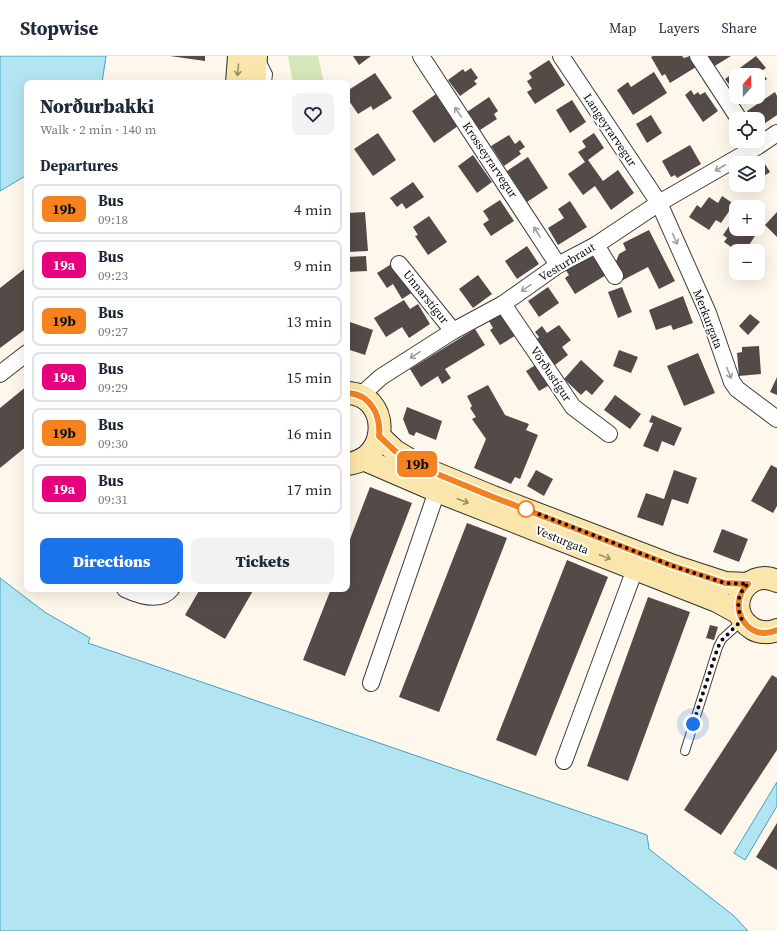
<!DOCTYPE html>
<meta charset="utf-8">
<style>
:root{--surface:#fff;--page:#f2f2f3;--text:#1f2937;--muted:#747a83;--line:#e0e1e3;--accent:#1a73e8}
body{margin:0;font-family:"Source Serif 4",serif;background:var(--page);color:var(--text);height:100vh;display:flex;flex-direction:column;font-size:15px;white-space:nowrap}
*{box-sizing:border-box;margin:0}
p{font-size:13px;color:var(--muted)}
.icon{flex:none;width:22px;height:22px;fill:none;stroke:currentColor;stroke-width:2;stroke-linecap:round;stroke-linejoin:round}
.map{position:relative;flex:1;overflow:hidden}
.side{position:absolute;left:24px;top:24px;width:326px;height:512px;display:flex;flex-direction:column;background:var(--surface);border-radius:8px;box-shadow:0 4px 16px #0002}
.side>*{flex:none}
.badge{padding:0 8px;border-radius:6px;font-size:14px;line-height:26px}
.needle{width:26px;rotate:20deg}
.controls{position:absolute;left:729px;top:12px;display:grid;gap:8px}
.controls a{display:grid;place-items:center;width:36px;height:36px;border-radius:8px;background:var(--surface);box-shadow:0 4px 16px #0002;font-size:20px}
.you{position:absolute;width:20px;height:20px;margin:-10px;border:3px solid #fff;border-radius:50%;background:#1a73e8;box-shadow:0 0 0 6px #1a73e833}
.map>.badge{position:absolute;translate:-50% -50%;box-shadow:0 0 0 2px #fff}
h2{padding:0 16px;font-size:15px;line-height:36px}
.round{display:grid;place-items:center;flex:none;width:42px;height:42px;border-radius:8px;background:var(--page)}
.head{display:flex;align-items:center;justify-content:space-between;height:68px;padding:0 16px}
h1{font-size:19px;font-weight:800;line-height:30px}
.primary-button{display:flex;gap:8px;margin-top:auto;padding:8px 16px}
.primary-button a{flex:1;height:46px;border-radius:8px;background:var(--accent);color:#fff;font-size:16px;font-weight:800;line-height:46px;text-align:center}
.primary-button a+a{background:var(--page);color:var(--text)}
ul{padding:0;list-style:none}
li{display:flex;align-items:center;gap:12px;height:50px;margin:0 8px 6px;padding:0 8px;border:2px solid var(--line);border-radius:8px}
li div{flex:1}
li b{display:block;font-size:15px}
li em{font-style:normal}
li .badge{min-width:44px;font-weight:700;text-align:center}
header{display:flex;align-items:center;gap:24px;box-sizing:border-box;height:56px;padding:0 20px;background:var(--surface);border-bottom:1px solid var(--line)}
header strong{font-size:19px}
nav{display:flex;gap:22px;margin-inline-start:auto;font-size:14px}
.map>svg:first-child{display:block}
</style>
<header>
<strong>Stopwise</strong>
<nav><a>Map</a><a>Layers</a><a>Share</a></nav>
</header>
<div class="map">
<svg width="777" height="875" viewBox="0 0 777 875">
<rect width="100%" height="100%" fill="#fef7eb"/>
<polygon fill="#d6e6b8" points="288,0 318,0 324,27 293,27"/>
<g fill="#b3e4f2" stroke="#3ea3c5">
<polygon points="0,0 106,0 102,27 27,27 27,119 0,135"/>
<polygon points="0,522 46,557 90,582 88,587 647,779 649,793 734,860 748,875 0,875"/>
<polygon points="777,726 777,750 745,804 734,797"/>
</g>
<g fill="#544b49">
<polygon points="170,0 205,0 205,5"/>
<polygon points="353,0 371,0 359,9"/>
<polygon points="653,0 682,0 684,2 690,0 696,11 670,27 665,18 662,20 651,1"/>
<polygon points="706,0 731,0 713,11"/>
<polygon points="756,0 766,12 761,15 767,23 758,30 758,19 736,19 736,33 734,35 725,23"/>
<polygon points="549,4 565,29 535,48 527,36 532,33 527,25 532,22 529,17"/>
<polygon points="471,12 478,22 474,25 477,28 460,40 448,24 463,13 465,16"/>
<polygon points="654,16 667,37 633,59 617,34 628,26 631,31"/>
<polygon points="375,17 392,42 373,54 371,50 358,58 347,42 347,35"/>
<polygon points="691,34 694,39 698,36 700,39 705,36 718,55 703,66 685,39"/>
<polygon points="775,36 777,40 777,59 758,72 758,63 753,63 747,55"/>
<polygon points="436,38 458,70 434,87 412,55"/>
<polygon points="489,41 498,55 494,58 497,63 480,74 467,56"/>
<polygon points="572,44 586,66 570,77 556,54"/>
<polygon points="651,59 662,77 647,87 636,68"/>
<polygon points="378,77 396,104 373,120 354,93"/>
<polygon points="594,77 604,92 588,104 603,125 618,114 634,137 611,154 595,130 583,139 568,118 585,106 578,96 586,91 582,85"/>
<polygon points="509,79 515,88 520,84 525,91 519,95 521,98 504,110 491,90"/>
<polygon points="690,89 701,108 677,122 675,119 671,121 662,105"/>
<polygon points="473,99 492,126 477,137 458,110"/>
<polygon points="753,99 757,105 761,102 770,116 758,124 758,107 740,107"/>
<polygon points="528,101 548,132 527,146 507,115"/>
<polygon points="413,126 424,141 406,153 402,147 397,151 390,142"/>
<polygon points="722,140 734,148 721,167 716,164 709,174 689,161 697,149 701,152 709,141 718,147"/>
<polygon points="500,144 514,165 491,180 483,168 489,164 483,155"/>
<polygon points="570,145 587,171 558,189 548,172 564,162 558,153"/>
<polygon points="365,156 368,195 347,196 347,157"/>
<polygon points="777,156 777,181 765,169"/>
<polygon points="429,160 447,186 428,199 415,180 418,179 413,171"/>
<polygon points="732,166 736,169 736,173 759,174 745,195 737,195 724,186 727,182 723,179"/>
<polygon points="649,174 675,225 659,233 648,211 623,224 615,208 619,198 626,194 623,187"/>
<polygon points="527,190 539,208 517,223 505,205"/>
<polygon points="589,199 595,201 606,219 575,238 565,222 569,219 565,213"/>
<polygon points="366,200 367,215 347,216 347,201"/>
<polygon points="393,207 413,236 402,243 393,228 387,232 377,217"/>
<polygon points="27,211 27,272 0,292 0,232"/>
<polygon points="478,219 492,238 473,252 459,233"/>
<polygon points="548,231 559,247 539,261 528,245"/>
<polygon points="622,231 632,256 618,262 608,236"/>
<polygon points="683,240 693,267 673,274 671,269 656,274 649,254"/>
<polygon points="404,244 410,253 418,248 430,268 409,282 402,271 386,281 374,262"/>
<polygon points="501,257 518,278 500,289 490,274 493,272 489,265"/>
<polygon points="750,258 760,266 748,279 739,270"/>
<polygon points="347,265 373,274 365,299 347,293"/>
<polygon points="559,269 571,284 562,291 568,299 555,309 536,284 539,281 535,276 542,270 547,277"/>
<polygon points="475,273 485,289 445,313 451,322 442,328 438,320 421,331 410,313"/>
<polygon points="759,290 761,318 739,320 737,297 742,296 742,291"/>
<polygon points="619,294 638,301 631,317 613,310"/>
<polygon points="698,297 715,337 684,350 667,310"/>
<polygon points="581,304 604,325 592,339 586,334 581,339 564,323"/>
<polygon points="537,308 551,328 539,335 526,315"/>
<polygon points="777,321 777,339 770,336"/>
<polygon points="488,329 505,359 529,368 526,374 538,379 520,423 515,421 511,428 474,412 486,383 472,363 476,361 470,352 472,350 467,340"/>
<polygon points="27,330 27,390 0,412 0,352"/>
<polygon points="615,339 641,358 630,373 604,354"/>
<polygon points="407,351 442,365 436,384 416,376 414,380 409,378 403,363"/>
<polygon points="652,359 682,372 674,390 662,385 658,396 643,390 653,367 649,366"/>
<polygon points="771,409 777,412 777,450 773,457 751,445"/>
<polygon points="536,414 553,423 544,440 527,430"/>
<polygon points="674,414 697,422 688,448 672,443 663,470 637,461 646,437 664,443"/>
<polygon points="370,431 412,447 345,620 303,604 331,533 347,533 347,491"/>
<polygon points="467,467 507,482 439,656 399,641"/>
<polygon points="722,473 748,483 739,506 713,496"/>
<polygon points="567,504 608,521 536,700 496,684"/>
<polygon points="200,533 254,533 225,583 185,559"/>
<polygon points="648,541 690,556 628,725 587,710"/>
<polygon points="710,569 718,571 714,584 706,582"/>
<polygon points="772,619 777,622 777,694 721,779 684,754"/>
<polygon points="777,767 777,814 756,801"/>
</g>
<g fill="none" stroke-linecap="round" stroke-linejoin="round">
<defs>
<g id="lane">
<polyline points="261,4 268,18 267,27"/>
<polyline points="685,695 718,591 722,583 742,565"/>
</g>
<g id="street">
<polyline points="421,0 558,209"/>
<polyline points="561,0 659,147 708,257 732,326 737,333 777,363"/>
<polyline points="698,0 739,63"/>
<polyline points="596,189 615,220"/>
<polyline points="399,208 453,275"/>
<polyline points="503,248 573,351 609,378"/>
<polyline points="0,318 27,297"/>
<polyline points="360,340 381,321 453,275 503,248 558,209 596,189 659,147 758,90 777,77"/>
<path d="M125 533C138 539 160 547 171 533"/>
<polyline points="371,627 437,435"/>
<polyline points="564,705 635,513"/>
</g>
<g id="secondary">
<polyline points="237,27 239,0"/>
<polyline points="254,27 256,0"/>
<path d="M347 337C390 338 391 404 347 408"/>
<polyline points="379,380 395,395 425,413 493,441 673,510 725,527 748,528"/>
<polyline points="363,403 437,435 717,545 739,557"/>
<path d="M777 525C745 510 722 555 753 573 760 577 770 577 777 574"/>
</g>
</defs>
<use href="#lane" stroke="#3f3f3f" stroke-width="10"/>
<use href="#street" stroke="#3f3f3f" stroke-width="18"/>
<use href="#secondary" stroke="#2e2e2e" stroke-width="24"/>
<use href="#lane" stroke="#fff" stroke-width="8"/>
<use href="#street" stroke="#fff" stroke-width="16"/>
<use href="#secondary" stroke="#fae5aa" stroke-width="22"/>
</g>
<defs><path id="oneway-shaft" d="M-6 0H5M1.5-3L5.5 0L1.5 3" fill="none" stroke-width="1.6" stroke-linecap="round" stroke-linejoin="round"/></defs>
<g stroke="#9b8e6b">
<use href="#oneway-shaft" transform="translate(238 14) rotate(95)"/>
<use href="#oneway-shaft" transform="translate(463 445) rotate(21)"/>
<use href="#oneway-shaft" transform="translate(605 501) rotate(22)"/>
</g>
<g stroke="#9e9e9e">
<use href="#oneway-shaft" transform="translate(458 56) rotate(-124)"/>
<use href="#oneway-shaft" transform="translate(720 112) rotate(150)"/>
<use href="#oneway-shaft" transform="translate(537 176) rotate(-122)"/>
<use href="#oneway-shaft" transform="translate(675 183) rotate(66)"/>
<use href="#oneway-shaft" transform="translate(526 232) rotate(145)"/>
<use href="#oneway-shaft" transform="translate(415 299) rotate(147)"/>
<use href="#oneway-shaft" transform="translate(729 317) rotate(68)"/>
</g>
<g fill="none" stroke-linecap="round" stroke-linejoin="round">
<defs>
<path id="line" d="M347 337C371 338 381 360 379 380L395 395 425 413 493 441 673 510 725 527 748 528C725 550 748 588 777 574"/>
</defs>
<use href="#line" stroke="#fff" stroke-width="9"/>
<use href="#line" stroke="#f58220" stroke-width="6"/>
<path stroke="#0c0c0c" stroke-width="4" stroke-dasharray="0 7.2" d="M526 453 673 510 725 527 748 528C737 538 736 550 742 564L722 584 718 591 693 668"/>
</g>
<circle fill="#fff" stroke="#f58220" stroke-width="2" cx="526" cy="453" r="8"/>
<g text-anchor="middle" stroke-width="4" stroke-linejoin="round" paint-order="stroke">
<g font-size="12" fill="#0c0c0c" stroke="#fff">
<text transform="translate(610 74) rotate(56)" y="4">Langeyrarvegur</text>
<text transform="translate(490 104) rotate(56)" y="4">Krosseyrarvegur</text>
<text transform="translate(567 206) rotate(-31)" y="4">Vesturbraut</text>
<text transform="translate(426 241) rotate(51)" y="4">Unnarstígur</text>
<text transform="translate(708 263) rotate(69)" y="4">Merkurgata</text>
<text transform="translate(551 318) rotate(56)" y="4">Vörðustígur</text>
<text transform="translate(562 484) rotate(22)" y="4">Vesturgata</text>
</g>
</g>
</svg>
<div class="controls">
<a><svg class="needle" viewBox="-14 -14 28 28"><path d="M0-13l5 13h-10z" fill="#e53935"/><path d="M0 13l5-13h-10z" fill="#747a83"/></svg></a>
<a><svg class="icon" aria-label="locate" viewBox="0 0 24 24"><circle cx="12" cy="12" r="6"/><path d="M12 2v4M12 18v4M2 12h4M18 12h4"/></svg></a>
<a><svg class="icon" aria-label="layers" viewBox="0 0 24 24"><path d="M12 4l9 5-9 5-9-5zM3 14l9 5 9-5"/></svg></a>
<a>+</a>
<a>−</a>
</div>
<div class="you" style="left:693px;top:668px"></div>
<b class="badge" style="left:417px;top:408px;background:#f58220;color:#111">19b</b>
<section class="side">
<div class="head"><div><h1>Norðurbakki</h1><p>Walk · 2 min · 140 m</p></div><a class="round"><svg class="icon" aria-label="heart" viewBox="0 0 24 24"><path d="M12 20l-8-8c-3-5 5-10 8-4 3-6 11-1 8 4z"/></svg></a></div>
<h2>Departures</h2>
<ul>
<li><span class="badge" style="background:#f58220;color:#111">19b</span><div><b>Bus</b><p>09:18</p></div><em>4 min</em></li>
<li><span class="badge" style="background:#e6007e;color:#fff">19a</span><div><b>Bus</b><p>09:23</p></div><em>9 min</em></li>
<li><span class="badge" style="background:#f58220;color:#111">19b</span><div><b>Bus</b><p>09:27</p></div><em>13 min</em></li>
<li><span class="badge" style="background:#e6007e;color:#fff">19a</span><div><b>Bus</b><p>09:29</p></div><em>15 min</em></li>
<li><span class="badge" style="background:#f58220;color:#111">19b</span><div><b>Bus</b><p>09:30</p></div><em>16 min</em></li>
<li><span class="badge" style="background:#e6007e;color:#fff">19a</span><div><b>Bus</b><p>09:31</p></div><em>17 min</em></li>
</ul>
<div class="primary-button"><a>Directions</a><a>Tickets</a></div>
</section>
</div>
